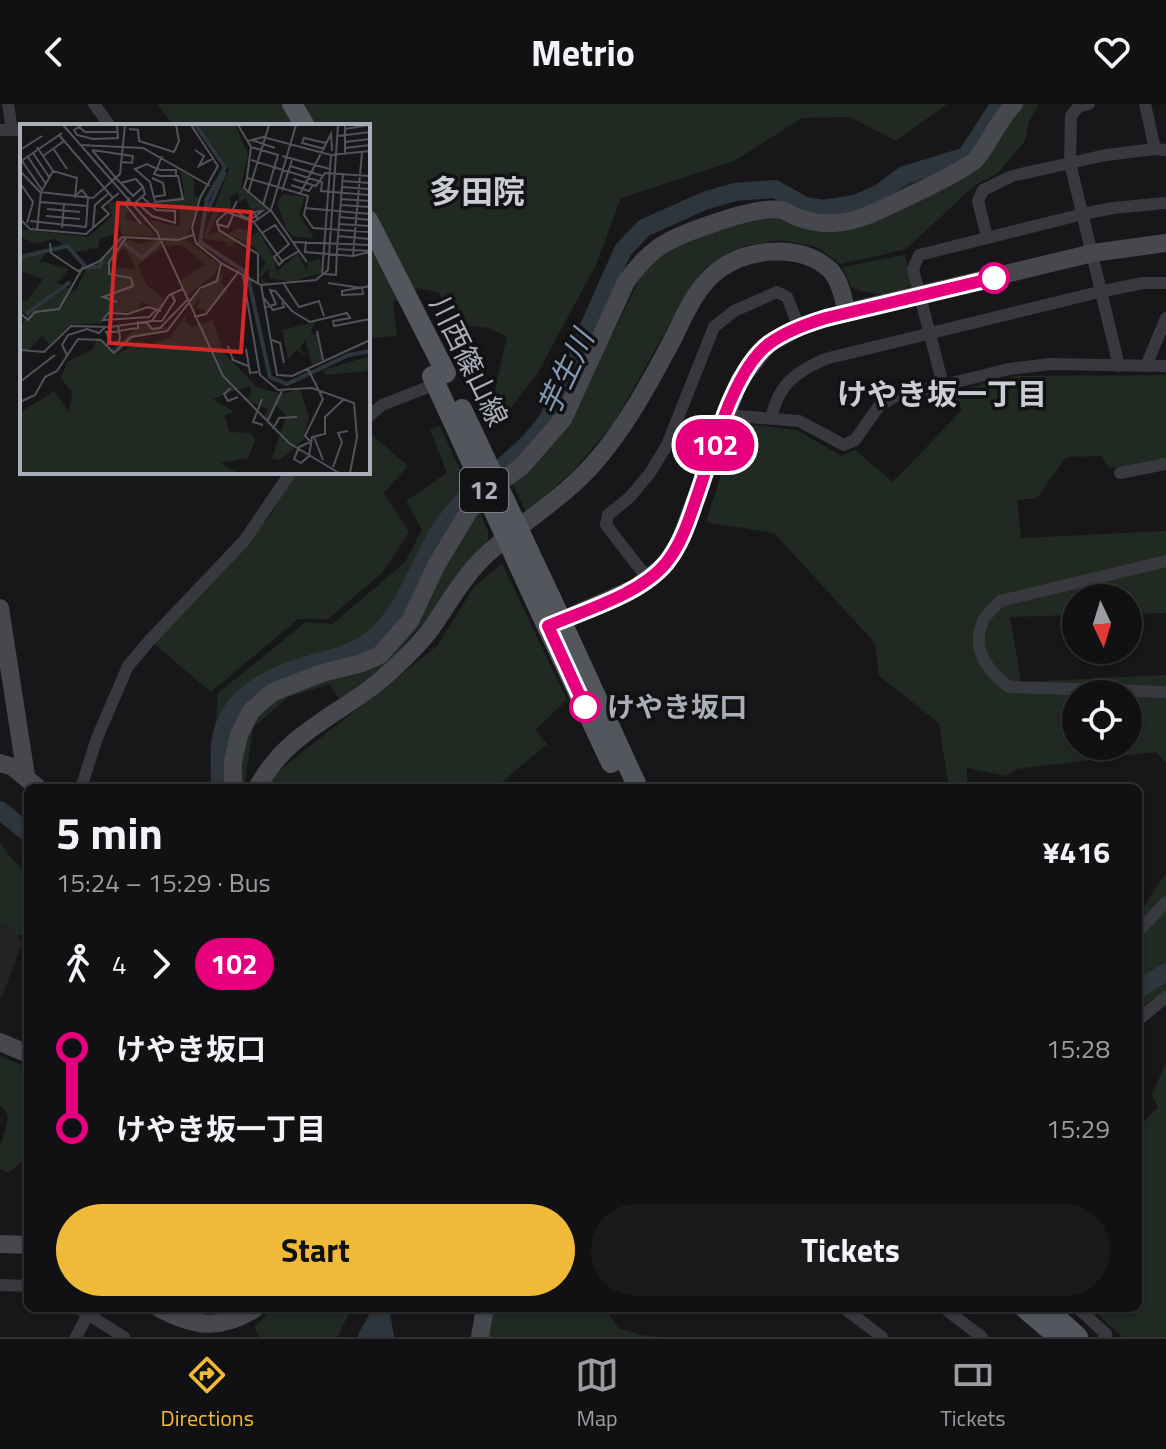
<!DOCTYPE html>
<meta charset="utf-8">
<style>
:root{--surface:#111113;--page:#1a1a1c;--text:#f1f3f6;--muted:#9c9da0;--line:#303133;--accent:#f0ba38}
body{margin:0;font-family:"Titillium Web","Noto Sans JP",sans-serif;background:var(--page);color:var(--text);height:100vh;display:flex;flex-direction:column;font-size:30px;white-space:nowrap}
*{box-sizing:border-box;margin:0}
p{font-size:26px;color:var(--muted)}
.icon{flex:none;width:44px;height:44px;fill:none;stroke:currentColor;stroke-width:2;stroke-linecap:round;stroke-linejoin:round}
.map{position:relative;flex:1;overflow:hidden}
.drawer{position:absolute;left:24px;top:680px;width:1118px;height:528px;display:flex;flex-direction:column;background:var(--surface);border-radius:12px;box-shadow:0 2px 6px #0004,0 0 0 2px var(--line)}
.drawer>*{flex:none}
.badge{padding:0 16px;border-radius:26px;font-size:28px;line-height:52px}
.needle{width:52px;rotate:176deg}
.controls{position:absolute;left:1062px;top:480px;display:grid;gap:16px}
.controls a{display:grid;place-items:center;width:80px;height:80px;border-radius:50%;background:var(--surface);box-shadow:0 2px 6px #0004,0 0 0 2px var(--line);font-size:40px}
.map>.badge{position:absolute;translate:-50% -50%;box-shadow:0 0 0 4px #fff}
.legs{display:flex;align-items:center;gap:12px;height:88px;padding:0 32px;font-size:26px}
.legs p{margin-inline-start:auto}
.summary{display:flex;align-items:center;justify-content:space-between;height:136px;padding:0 32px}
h1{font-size:44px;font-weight:700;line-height:60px}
.button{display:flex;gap:16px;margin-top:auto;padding:16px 32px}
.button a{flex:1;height:92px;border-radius:48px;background:var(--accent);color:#111;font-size:32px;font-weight:700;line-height:92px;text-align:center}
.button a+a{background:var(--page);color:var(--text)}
ul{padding:0 32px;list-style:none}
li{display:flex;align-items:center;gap:28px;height:80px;font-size:30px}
li i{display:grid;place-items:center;width:12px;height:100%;margin:0 10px;background:currentColor}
li i::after{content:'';width:20px;height:20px;margin:-10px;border:6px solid;border-radius:50%;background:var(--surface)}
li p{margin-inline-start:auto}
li:first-child i{background:linear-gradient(#0000 50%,currentColor 0)}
li:last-child i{background:linear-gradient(currentColor 50%,#0000 0)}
header{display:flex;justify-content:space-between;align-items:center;height:104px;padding:0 32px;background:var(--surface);font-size:36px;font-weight:700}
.menu{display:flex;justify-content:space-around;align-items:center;height:112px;border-top:2px solid var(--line);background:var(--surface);font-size:22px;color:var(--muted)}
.menu a{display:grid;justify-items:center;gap:4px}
.menu .current{color:var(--accent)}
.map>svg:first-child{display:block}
</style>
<header><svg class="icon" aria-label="back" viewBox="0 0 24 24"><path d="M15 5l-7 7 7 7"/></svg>Metrio<svg class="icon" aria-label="heart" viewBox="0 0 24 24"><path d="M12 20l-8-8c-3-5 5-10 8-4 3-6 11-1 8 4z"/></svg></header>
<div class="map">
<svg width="1166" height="1233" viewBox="0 0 1166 1233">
<rect width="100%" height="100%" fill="#171719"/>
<polygon fill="#232326" points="0,817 23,837 0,898"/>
<g fill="#212923" fill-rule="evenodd">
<polygon points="157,0 947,0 896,37 850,13 802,14 734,57 621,94 596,161 537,270 495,324 489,312 507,233 489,224 461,221 438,188 417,184 393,198 397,232 368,234 368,22 174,22"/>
<polygon points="1018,0 1039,0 1029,17 1025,37 998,69 974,82 906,145 841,160 817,143 781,136 743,142 705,164 674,212 614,319 573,367 526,408 511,376 586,284 645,164 672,141 750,113 867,117 878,96 927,66 964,59"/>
<path d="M905 151 911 180C895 195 871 190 852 184L842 163Z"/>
<path d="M1166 271V357L1109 364 1101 352 1066 353 1037 394 1017 396 1021 434 1166 427V509L1128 510V494H1076V511L1010 513 1021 578 1166 571V659L1156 648 1016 665 1006 672 967 664V684H949L939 619 879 572 875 539 774 429 706 418 736 324 743 320 797 326 841 352 855 346 893 378 962 306 951 288 1015 272ZM1076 590H1128V642H1076Z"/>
<polygon points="440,322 488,427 488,438 454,473 442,498 387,560 339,595 330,580 288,593 253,624 244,684 212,684 218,589 306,518 333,520 405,458 422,426 406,397 447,369 430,325"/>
<polygon points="370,329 408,362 384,389 409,428 382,469 328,515 298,515 211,588 153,539 272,409 295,368 368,368"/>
<polygon points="502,459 567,596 535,626 547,640 495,684 268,684 277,668 437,542 474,483"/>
<polygon points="0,739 12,755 28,770 28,831 16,831 0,817"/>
<polygon points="1166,769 1166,886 1138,907 1138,812"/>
<path d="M0 952 28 964V1053L8 1069 0 1065C0 1058 0 1051 0 1044 2 1029 16 1013 0 1001Z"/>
<polygon points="1166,958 1166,1233 1122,1233 1091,1204 1138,1204 1138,1024 1158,1003 1152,991"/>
<polygon points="274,1204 352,1204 337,1233 259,1233 254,1223"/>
<polygon points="494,1204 605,1204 618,1224 641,1231 661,1233 489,1233"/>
</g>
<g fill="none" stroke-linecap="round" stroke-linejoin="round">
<g stroke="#2d363d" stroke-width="18">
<path d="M220 684C220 670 219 655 220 641 225 592 272 570 315 559 338 553 362 546 380 528 409 498 420 457 442 423 471 380 520 357 548 315L623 146 644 124 704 97 735 88 775 85 805 102 823 105 855 100 880 89 904 71 966 52 1000 0"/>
<polyline points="0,706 28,729"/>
<polyline points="1138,886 1166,868"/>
<polyline points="380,1204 385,1233"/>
<polyline points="367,1233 381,1208"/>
</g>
<g stroke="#38393e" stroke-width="12">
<polyline points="8,0 12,26"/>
<polyline points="94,0 110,22"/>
<polyline points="1089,0 1079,2 1071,12 1070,59 1119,262"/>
<polyline points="1145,0 1155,45"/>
<polyline points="0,26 22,26"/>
<polyline points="987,133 978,97 983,86 1012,72 1106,51 1155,45 1166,46"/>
<polyline points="1146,262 1166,214"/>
<polyline points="943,281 913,165 919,151 1083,110 1113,104 1166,99"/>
<polyline points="726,311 799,317 844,341 855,336 879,302 894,293 1009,265 1050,260 1166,262"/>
<polyline points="368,313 382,301 436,280"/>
<path d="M771 314C779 280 794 269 825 255L1103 187 1143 179H1166"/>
<polyline points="1120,369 1166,360"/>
<path d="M1166 457 1000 497C995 503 986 510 983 517 971 546 987 566 1009 583L1166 588"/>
<polyline points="648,475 606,421 608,411 630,393 650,369 667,341 714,223 734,207 777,188 787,193 799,223"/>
<polyline points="81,684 97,634 128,562 150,536 244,437 291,368"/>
<polyline points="1138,828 1166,798"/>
<polyline points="1138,916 1166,893"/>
<polyline points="0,1181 28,1182"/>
<polyline points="78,1204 124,1233"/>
<polyline points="844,1204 882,1233"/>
<polyline points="944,1204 982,1233"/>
<polyline points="1078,1204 1106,1230 1104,1233"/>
<polyline points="76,1233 88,1210"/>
</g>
<g stroke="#46484e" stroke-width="18">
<polyline points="0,504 26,672"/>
<polyline points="551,521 635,484 666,460 680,437 739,277 768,240 799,223 847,208 1093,149 1166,139"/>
<polyline points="0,659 13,663 38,684"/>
<path d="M236 684 233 677V658L239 631 251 607 273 588 322 569 362 559 380 551 410 517 437 460 469 407 477 396 522 362 563 315 626 178C636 164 645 153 659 143 680 129 757 101 781 106 786 107 792 111 797 113 817 121 837 121 857 115 874 110 969 65 976 55 991 37 997 17 1014 0"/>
<path d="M257 684C287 628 337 613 383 574 400 559 417 543 430 526 448 501 462 474 484 453 520 419 563 395 595 358 624 325 646 285 667 246 682 219 693 184 720 165 749 144 799 140 828 164 840 174 843 194 847 208"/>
<polyline points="0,938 28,950"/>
<polyline points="0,1140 28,1141"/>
<path d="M159 1204C194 1223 221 1227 256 1204"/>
<polyline points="480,1233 485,1204"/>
</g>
<g stroke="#54565d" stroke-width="20">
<polyline points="292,0 305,22"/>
<polyline points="368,116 446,269"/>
<polyline points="551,494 638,684"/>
<polyline points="536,499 611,659"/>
<polyline points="1024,1204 1058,1233"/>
<polyline points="1046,1204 1078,1233"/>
</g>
<g stroke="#54565d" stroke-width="20">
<polyline points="432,272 536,499"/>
<polyline points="462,305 551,494"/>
</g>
</g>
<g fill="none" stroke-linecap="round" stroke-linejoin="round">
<defs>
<path id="line-1" d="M585 603 548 522C585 506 641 490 666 459 680 442 688 419 695 398 711 354 732 266 770 239 787 227 806 220 826 214L994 174"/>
</defs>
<use href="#line-1" stroke="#fff" stroke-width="18"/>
<use href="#line-1" stroke="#e6007e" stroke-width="12"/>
</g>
<g fill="#fff" stroke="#e6007e" stroke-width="4">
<circle cx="994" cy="174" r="14"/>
<circle cx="585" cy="603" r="14"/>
</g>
<g text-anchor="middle" stroke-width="7" stroke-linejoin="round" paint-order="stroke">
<rect fill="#121214" stroke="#7c7f88" stroke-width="2" x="460" y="364" width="48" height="44" rx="6"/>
<g font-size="26" font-weight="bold" fill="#aaaeb9">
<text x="484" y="395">12</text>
</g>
<g font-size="28" fill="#aaaeb9" stroke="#121214">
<text transform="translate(469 257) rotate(64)" y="10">川西篠山線</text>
</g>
<g font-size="28" font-weight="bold" fill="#aaaeb9" stroke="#121214" text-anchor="start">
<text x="607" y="613">けやき坂口</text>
</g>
<g font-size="30" font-style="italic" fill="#819ab3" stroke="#121214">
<text transform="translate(566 269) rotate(-65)" y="10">芋生川</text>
</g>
<g font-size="30" font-weight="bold" fill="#cacdd5" stroke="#121214">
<text x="942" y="301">けやき坂一丁目</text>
</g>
<g font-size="32" font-weight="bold" fill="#cacdd5" stroke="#121214">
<text x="477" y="99">多田院</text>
</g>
</g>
<g transform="translate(20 20)">
<rect width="350" height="350" fill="#171719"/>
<path d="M179 1H215L228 30 221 63 248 87 230 85 226 74 219 79 218 69 210 73 211 85H201L188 111 199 107 217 118 206 124 207 118 183 114 209 45ZM160 47 174 54V72L179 74 166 116 199 140 195 150 167 172 161 156 185 140 162 121 147 122 130 96 160 103V85L135 82 127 73 135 79 165 71ZM263 70 285 73 279 90 294 114 274 113 266 104 257 79ZM101 77 108 85 106 94 125 102 106 80 136 112 102 111 100 103 96 110 80 115 78 124 55 128 35 115 15 119 0 113V106H8L68 113 92 92 88 79ZM218 104 231 108 229 115 238 107 255 135 256 148 278 129 287 148 288 138 300 135 302 149 270 158 249 154V144L240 154 253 161 242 160 239 150 246 139 234 123 208 110ZM103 114 120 120 137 115 142 123 118 141 126 160 144 175 140 186 122 178 115 188H87L81 199 50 201 29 221 22 212 9 226 0 225V202L9 189 0 187V176L7 177 23 155 0 147V131L29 125 20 137 49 145 37 159 55 168 66 145 81 143 83 133ZM101 125H106L116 145 93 143ZM202 150 201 159 208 166 187 188 177 184 180 172 173 183 169 175ZM167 188 165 198 173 203 193 196 203 228 237 263 261 270 280 265 289 293 283 316 260 336 252 335 266 292 256 281 249 298 244 294 248 285 224 276 232 269 229 262 193 275 214 288 205 291 209 308 231 309 235 317 228 334 201 339 217 349H0V289L34 267 49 288 52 268 41 255 47 238 73 225 78 213 91 226 119 201 149 204 116 213 95 232 119 217 130 220 151 213ZM295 198 290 211 297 210 302 236 292 241 285 216 280 224 284 231 276 226 268 235 262 206ZM350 232 347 247 305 251 303 246Z" fill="#212923" fill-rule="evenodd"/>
<path fill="none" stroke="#2d363d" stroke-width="4" d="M176 1 205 43 187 75 180 118 227 149 250 253 267 260 329 231 350 227M187 88 205 48M101 117 122 134 142 116M0 133 47 122 66 143H80L82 135M6 190 50 158"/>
<path fill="none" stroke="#525359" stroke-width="2" d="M43 1 137 108 203 252 269 319 319 349M62 1 54 6 57 11 73 15 98 14 97 1M66 1H97M171 1 198 42 180 74 172 104 176 119 201 139M218 1 231 23 227 54M325 1V30M59 3 65 8H97M109 5 118 6 119 17 154 28 159 17 156 1M325 5 349 1M39 11 93 74M318 12 350 8M232 16 255 24M228 17 243 13 311 31 350 27M325 18 350 15M60 21 123 24 190 62M17 23 33 47 57 54 55 74M231 23 258 31 243 81M33 24 47 45M325 24 350 21M305 25 282 19 284 14 306 19M0 26 22 12M72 26 96 54 113 72 123 63 116 55 101 59M72 26 113 32 112 39 102 38M175 26 184 32 179 42 194 34M342 28 333 132 350 128M13 29 29 53M23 32 44 17M142 32 140 37 137 45 134 50 140 52H158L163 75 135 78 130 58 115 45 127 40 137 45 141 46H156V52M262 32 310 45M8 33 26 60M231 36 302 58 301 67 349 71M2 37 22 66M0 38 42 9M270 42 303 52M0 47 20 68 73 74 100 50 105 1M132 54 143 59 145 71 133 73M273 55 296 62 305 49 350 52M323 57 350 59M0 59 13 78 7 99M271 61 289 67 293 61M322 63 349 65M262 67 272 36M228 69 249 1M280 70 311 10 312 27M56 71 62 66 68 74 66 103M122 73 136 86 155 87V99L132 92 116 78 125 70 123 63M110 74 105 80 121 100M321 75 350 77M217 77 213 85 226 94 235 93 236 92 242 87 233 88 239 96M20 78 68 82M321 81 350 83M285 84 350 90M27 85 60 88M26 92 60 95M320 93 350 96M0 95 10 105 66 110 89 90 82 83 99 69M10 97 66 103M234 98 262 137 279 127 287 138M196 100 208 103 213 91M319 100 350 102M42 104 44 80M73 104 75 81 88 70M17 106 21 68 33 47M242 109 255 101 269 120 254 133 259 141 264 136M318 112 350 115M286 117 285 128 333 132M273 118 350 121M30 119 31 129 58 147 80 137 102 113 158 116 173 111M317 125 323 50M279 127 252 88 224 64 227 54 288 72 284 91 293 104 350 108M304 150 316 151 317 125 350 127M302 151 311 31M223 152 240 251 258 266 292 264 334 279 337 313 330 349M238 159V130L199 106 197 97 207 88 234 98 251 86 276 1M308 159 342 164M264 160 279 183 299 177 304 192M241 161 296 156 308 146 318 1M342 164 343 170 322 171V167L350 162M244 174 253 186 264 183 262 178M97 178 83 173 113 162 111 154 89 150V138L106 114M246 183 256 180 250 166 255 167 272 187 290 198 327 189 330 194 313 197 314 202 350 195M136 186 129 193 83 196 88 189 108 190 128 183 141 187M0 189 8 196 15 188 39 185 63 143M174 193 186 190 219 147M132 197H142L155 177 151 169M126 198 132 205 140 204 169 174M98 201 100 213 99 218 92 220 86 208H95L99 207 110 205 118 204V197M297 207 303 236M252 216 260 219 264 239M208 222 213 236 228 242M226 225 230 249 238 248M0 226 24 228 51 202 90 203 132 197 149 171 163 165M47 231 42 221 48 211 67 205 79 209 85 203M288 245 303 275 285 312 290 317M0 258 35 231M211 264 204 270 208 277 218 273M242 275 233 298 243 301M0 278 15 271 25 253 37 247 58 215 81 216 94 229 111 213 147 207 180 164 197 157 201 139 241 161 257 251 272 252 350 216M247 298 262 267M253 305 259 294 277 293M294 313 303 336M290 318 279 323 274 335 281 339 289 332 292 313 305 310V293L324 275M313 343 322 318 318 309 328 307"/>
<path fill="#d62828" fill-opacity="0.15" stroke="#d62828" stroke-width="4" d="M98 79 231 88 221 228 89 219Z"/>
<rect width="350" height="350" fill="none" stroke="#aaaeb9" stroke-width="4"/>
</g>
</svg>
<div class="controls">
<a><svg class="needle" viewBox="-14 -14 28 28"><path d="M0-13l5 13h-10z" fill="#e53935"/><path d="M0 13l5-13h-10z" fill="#9c9da0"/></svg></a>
<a><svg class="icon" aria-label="locate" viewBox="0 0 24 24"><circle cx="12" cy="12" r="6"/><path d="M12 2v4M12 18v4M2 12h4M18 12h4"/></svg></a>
</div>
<b class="badge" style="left:715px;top:341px;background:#e6007e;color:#fff">102</b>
<section class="drawer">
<div class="summary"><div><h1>5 min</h1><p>15:24 – 15:29 · Bus</p></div><b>¥416</b></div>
<div class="legs"><svg class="icon" aria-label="walk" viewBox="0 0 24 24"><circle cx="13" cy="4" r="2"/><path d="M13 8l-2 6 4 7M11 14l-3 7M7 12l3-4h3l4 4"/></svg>4<svg class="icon" aria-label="forward" viewBox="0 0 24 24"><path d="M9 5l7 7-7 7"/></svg><b class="badge" style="background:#e6007e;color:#fff">102</b></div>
<ul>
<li><i style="color:#e6007e"></i><b>けやき坂口</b><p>15:28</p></li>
<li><i style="color:#e6007e"></i><b>けやき坂一丁目</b><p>15:29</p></li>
</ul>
<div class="button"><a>Start</a><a>Tickets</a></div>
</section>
</div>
<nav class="menu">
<a class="current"><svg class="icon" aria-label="directions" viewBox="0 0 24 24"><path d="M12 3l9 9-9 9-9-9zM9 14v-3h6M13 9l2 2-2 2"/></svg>Directions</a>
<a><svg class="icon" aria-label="map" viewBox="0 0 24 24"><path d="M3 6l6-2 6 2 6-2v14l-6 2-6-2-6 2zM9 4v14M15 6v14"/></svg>Map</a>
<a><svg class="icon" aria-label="tickets" viewBox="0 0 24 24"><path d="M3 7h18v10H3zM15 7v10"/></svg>Tickets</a>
</nav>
